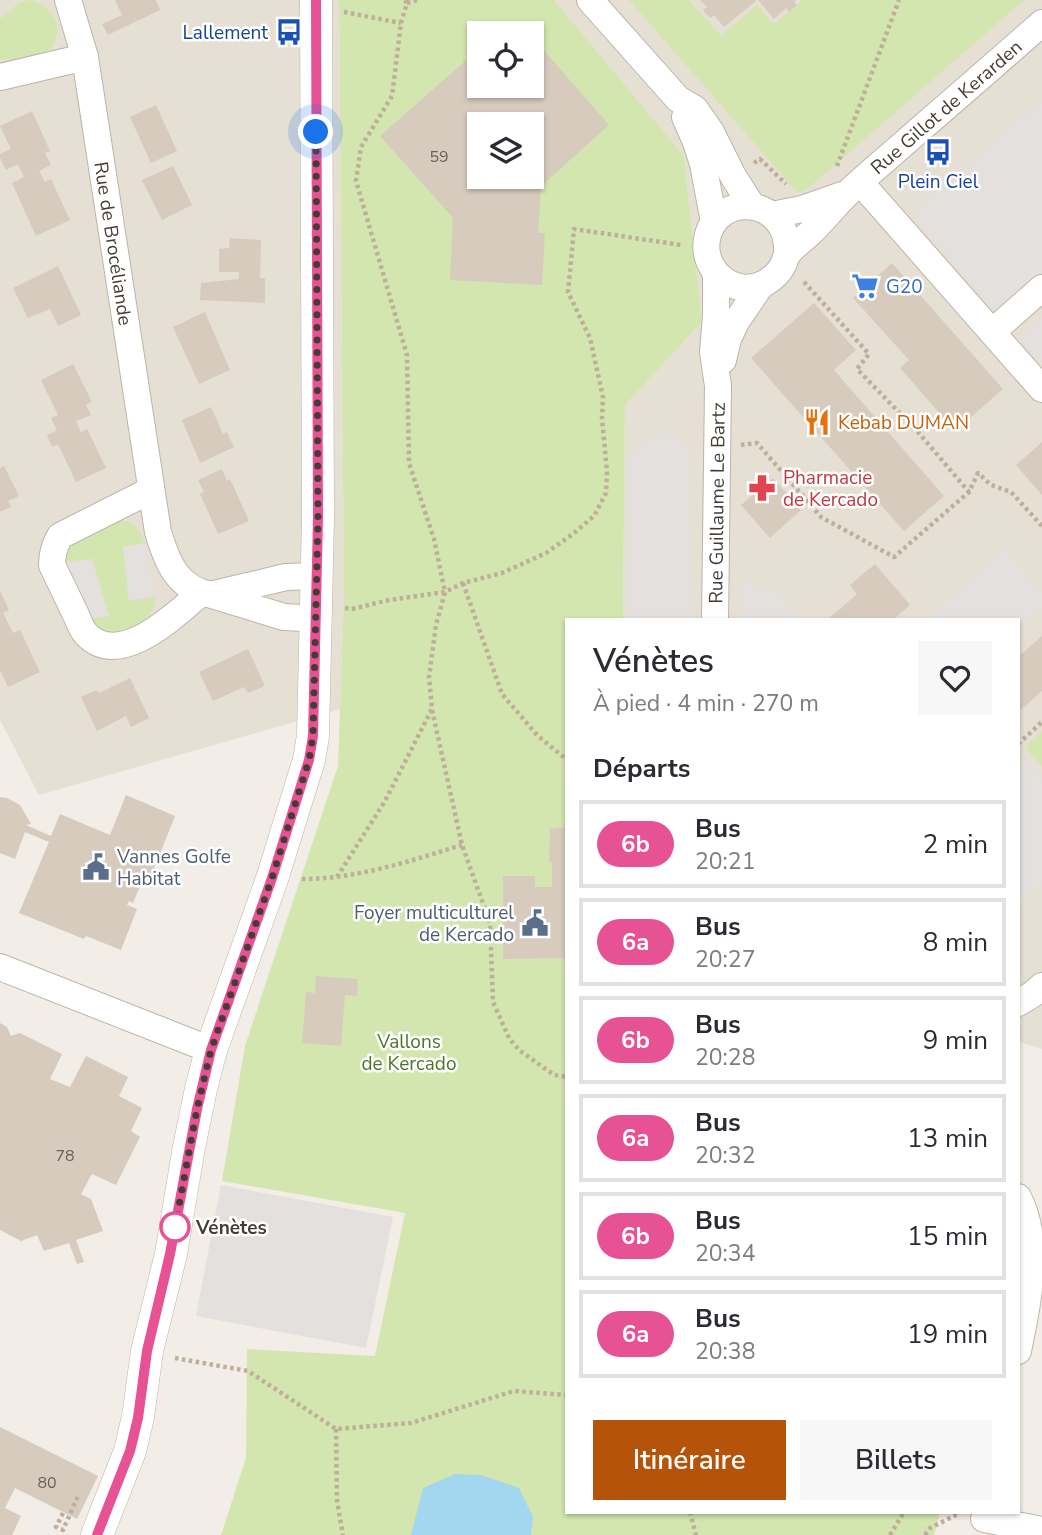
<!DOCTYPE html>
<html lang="fr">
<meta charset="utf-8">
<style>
:root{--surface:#fff;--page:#f7f7f7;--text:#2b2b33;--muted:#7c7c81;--line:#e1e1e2;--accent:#b45309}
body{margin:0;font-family:"Nunito Sans",sans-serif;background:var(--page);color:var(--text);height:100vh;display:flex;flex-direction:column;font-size:26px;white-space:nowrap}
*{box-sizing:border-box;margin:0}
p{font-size:23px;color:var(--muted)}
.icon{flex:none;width:38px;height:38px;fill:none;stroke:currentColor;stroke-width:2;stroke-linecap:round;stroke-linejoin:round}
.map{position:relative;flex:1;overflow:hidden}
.sheet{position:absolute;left:565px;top:618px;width:455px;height:896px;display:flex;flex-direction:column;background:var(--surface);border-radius:0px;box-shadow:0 2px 5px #0004}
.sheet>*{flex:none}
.badge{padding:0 14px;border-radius:23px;font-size:24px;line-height:46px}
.fabs{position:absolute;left:467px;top:21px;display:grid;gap:14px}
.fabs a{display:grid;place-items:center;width:77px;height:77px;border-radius:0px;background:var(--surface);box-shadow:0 2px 5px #0004;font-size:35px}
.you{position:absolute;width:35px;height:35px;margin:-18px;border:5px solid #fff;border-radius:50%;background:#1a73e8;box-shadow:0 0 0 10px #1a73e833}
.map>.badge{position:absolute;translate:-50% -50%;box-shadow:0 0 0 4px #fff}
h2{padding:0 28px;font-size:26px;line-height:63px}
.round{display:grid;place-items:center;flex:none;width:74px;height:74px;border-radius:0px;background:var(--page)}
.overview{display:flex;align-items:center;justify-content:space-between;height:119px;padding:0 28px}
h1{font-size:33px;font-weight:600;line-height:52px}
.primary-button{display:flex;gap:14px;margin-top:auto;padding:14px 28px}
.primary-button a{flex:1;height:80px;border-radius:0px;background:var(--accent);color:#fff;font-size:28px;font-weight:600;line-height:80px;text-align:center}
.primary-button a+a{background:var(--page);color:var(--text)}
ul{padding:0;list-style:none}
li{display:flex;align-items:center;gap:21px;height:88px;margin:0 14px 10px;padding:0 14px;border:4px solid var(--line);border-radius:0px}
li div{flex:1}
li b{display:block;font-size:26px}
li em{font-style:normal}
li .badge{min-width:77px;font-weight:700;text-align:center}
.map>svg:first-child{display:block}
</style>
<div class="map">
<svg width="1042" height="1535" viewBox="0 0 1042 1535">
<rect width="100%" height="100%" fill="#f2ede6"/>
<g fill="#e6dfd4">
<polygon points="0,0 339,0 344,596 340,709 39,795 0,720"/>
<polygon points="554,0 1042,0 1042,1049 1019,1042 1018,620 623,619 625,405 702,322 684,156"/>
</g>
<g fill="#d3e6af" fill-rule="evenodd">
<path d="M29 0C53 4 68 31 49 50 42 58 11 58 0 60V19L19 3Z"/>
<path d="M339 0H554L684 156 702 322 625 405 623 619 567 620V1512H940L934 1535H221L246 1458 247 1349 375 1356 405 1213 222 1181 245 1046 338 766 344 596ZM480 33H532V86H480ZM480 124H532V177H480Z"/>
<polygon points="629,0 689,0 721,36 757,5 774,24 803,0 1024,0 805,191 797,192"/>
<path d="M121 520C135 522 141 529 145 543L123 547 129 601 155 596C158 620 128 630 108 634L86 619 108 615 92 559 65 562 64 554 67 546Z"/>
<polygon points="1042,731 1042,766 1025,747"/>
</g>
<g fill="#e3e0de">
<polygon points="1042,101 1042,272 996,312 912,214"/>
<polygon points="1042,316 1042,366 1018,338"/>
<polygon points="667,432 690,449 690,619 628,619 629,458 645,441"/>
<polygon points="145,543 155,596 129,601 123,547"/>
<polygon points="1005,550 1042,594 1042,608 1019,629 1018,620 926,619"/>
<polygon points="92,559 109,616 86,619 65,562"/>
<polygon points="743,582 762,590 773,588 800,619 742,619"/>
<polygon points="1019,758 1024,759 1042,778 1042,885 1019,906"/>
<polygon points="221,1185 393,1217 366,1348 196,1316"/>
</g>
<polygon fill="#a2d7ef" points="455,1474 481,1475 519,1488 533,1517 531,1535 411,1535 423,1488"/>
<g fill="#d7cbbe" fill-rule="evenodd">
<polygon points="115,0 156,0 160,10 108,35 102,24 122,15"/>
<polygon points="700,0 757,0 724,27 714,15 710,18 703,10 707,7"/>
<polygon points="758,0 796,0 794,2 797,5 789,12 786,8 774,19"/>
<path d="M534 39 609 125 541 186 538 233H545L542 285 450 280 453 218 380 136 480 48V86H532V41ZM480 124H532V177H480Z"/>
<polygon points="156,105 177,151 151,163 130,117"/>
<polygon points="32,111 50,151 45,153 51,165 39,171 45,182 51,179 70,220 36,236 12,183 24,177 18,164 6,170 0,158 0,154 11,149 0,126"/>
<polygon points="173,166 192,205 162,220 142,180"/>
<polygon points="230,238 261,240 260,278 265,278 265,303 200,300 201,283 239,279 239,272 219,272 219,249 229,248"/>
<polygon points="892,263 1003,389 955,431 900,368 909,360 853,298"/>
<polygon points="58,266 81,315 58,326 50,309 28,318 13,288"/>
<polygon points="814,303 856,350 834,370 944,496 904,531 751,358"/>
<polygon points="205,312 230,370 199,384 173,327"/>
<polygon points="73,364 92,402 86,405 91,415 76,421 81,432 87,429 106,468 76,482 58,444 52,447 47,435 57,430 51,418 58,415 41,380"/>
<polygon points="211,407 223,434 227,432 234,447 200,463 182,420"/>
<polygon points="1042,442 1042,495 1016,465"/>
<polygon points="4,466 19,496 8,501 11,507 0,512 0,468"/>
<polygon points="222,469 227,481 230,479 249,521 218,534 200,494 204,492 198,480"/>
<polygon points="773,478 801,510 770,538 741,505"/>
<polygon points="875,564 910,605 893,620 827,620 857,594 850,585"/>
<polygon points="0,591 9,610 3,613 13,633 20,630 40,672 8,687 0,670"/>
<polygon points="1042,636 1042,691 1018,712 1018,657"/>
<polygon points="248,649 265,686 248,693 244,687 213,701 199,672"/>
<polygon points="130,678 149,718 131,727 126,716 97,731 81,697 97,690 99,693"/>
<polygon points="126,795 175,816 149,881 143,879 133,903 129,901 127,905 137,909 121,950 86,936 84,939 19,913 49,842 25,832 15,859 0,853 0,797 7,798 20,805 31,824 26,825 51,836 60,814 110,835"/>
<polygon points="567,827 567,958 503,959 503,876 535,876 535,887 552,887 552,862 549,862 550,829"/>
<polygon points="316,976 358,979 357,996 345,995 341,1046 302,1043 306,992 315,993"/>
<polygon points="0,1023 7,1027 11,1036 20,1033 62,1054 50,1079 70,1087 86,1056 128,1077 119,1096 142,1108 131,1131 140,1137 116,1185 92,1174 81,1194 91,1199 103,1231 76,1240 84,1262 77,1264 69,1243 44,1251 37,1235 21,1241 0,1230"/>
<polygon points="0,1427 98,1476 77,1519 15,1488 5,1508 21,1516 12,1535 0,1535"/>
</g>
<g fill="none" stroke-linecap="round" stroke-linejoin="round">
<defs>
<g id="minor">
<path id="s1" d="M68 0 85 57 158 532C167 562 177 589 212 595L284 617 303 618 316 623"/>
<polyline points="590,0 678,99 695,109 711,132 733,176 752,206"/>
<polyline points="0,77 85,57"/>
<polyline points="685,117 696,142 703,164 714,222"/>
<polyline points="860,182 1042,389"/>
<polyline points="772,215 802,209 842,195"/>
<path id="s2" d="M787 254C791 197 716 190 707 239 701 271 735 299 765 283 772 279 779 273 783 265 785 262 785 258 787 255 792 247 803 240 810 233 824 220 836 204 850 191 872 170 896 151 918 131 960 95 1001 59 1042 23"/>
<polyline points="992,332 1042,288"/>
<polyline points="723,360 728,339 736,322 761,285"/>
<path d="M151 490 60 536C54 546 52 554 52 565 60 582 68 598 76 615 79 621 81 629 86 634 119 670 175 615 201 593"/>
<polyline points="214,594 286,577 316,576"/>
<path id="s3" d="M715 620 718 386 713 352 716 316V274"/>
<polyline points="0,967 211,1050"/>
<polyline points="1018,1003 1033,994 1042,986"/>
<path d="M1018 1197C1042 1244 1028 1301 1018 1351"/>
<polyline points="984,1519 1042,1530"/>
</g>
<polyline id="tertiary" points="97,1535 130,1451 138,1417 147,1351 171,1254 189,1147 201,1089 211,1050 272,879 309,760 313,736 318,518 316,0"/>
</defs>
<use href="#minor" stroke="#beb4a8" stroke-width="28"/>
<use href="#tertiary" stroke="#beb4a8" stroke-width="33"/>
<g stroke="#bfae9a" stroke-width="4.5" stroke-dasharray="3.5 3.5" stroke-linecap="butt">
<polyline points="407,3 417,0"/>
<polyline points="344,12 401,23"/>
<polyline points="754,163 760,159 786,184"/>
<polyline points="837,166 899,0"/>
<polyline points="804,282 869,354 857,369 918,432 969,492 978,473 991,485 1011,492 1042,526"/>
<polyline points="741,445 757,443 821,517 894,557 969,492"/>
<polyline points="463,583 502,694 537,735 567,760"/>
<polyline points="345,608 352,609 389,600 445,592 463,583 502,573 546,553 573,534 594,516 606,493 607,472 602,418 603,397 590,338 568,292 574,229 681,245"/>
<polyline points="432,710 462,845 490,923 493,1002 509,1038 519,1050 554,1075 567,1077"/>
<polyline points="1018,744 1042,722"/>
<polyline points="337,877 385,801 432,709 429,677 436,625 445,592 434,539 409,463 407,355 356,181 361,147 392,96 401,23 407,3 405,0"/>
<path d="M302 879C357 879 410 861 462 845"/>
<polyline points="175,1358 248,1371 336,1429 411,1423 514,1391 567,1395"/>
<polyline points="336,1429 337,1501 343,1535"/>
<polyline points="690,1512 696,1535"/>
<polyline points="63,1513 56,1527 63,1530 78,1496"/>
<polyline points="890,1535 904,1512"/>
<polyline points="925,1535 930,1528 956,1515 959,1515"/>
</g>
<use href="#minor" stroke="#fff" stroke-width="26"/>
<use href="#tertiary" stroke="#fff" stroke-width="32"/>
</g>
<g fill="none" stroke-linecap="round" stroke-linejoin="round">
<defs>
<polyline id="line" points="97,1535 130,1451 138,1418 147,1351 170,1254 197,1109 211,1050 272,878 309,760 313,736 318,518 316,0"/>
</defs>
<use href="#line" stroke="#fff" stroke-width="16"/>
<use href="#line" stroke="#e75294" stroke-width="10"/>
<polyline stroke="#453d35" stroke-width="7" stroke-dasharray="0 12.6" points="175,1227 197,1109 211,1050 272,878 309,760 313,736 318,518 316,132"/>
</g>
<defs>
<symbol id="bus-bare" viewBox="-9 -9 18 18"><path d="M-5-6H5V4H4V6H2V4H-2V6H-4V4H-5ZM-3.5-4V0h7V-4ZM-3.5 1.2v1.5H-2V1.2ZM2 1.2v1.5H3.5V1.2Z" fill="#1a4fb4" stroke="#fff" stroke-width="2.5" paint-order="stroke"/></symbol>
<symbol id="supermarket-bare" viewBox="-9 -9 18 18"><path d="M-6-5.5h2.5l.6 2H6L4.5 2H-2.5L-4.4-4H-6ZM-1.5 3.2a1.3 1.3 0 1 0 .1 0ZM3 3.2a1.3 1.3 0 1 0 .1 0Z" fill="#3f7fe0" stroke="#fff" stroke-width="2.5" paint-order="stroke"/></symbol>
<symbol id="restaurant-bare" viewBox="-9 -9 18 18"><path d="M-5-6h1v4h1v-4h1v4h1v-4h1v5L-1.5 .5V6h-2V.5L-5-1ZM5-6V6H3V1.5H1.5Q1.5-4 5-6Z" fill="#e8710a" stroke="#fff" stroke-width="2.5" paint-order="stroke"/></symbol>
<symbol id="pharmacy-bare" viewBox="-9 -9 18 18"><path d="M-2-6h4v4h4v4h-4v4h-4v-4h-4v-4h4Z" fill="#e0444e" stroke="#fff" stroke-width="2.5" paint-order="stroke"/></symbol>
<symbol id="civic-bare" viewBox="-9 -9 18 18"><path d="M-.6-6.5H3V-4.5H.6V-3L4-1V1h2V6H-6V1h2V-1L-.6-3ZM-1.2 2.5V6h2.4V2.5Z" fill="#5c6f8a" stroke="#fff" stroke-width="2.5" paint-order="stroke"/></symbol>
</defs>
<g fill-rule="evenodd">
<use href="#bus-bare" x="270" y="13" width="38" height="38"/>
<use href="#bus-bare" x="919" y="133" width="38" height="38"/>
<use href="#supermarket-bare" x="846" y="267" width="38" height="38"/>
<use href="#restaurant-bare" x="798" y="403" width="38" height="38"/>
<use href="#pharmacy-bare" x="743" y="469" width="38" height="38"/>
<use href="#civic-bare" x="77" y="848" width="38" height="38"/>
<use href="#civic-bare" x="516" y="904" width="38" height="38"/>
</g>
<circle fill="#fff" stroke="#e75294" stroke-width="3.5" cx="175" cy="1227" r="14"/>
<g text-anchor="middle" stroke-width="5" stroke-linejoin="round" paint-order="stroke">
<g font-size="16" fill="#6a6057">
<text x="439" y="162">59</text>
<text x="65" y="1161">78</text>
<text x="47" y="1488">80</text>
</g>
<g font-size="19" fill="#164399" stroke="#fff" text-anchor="end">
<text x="268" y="39">Lallement</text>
<text x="938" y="188" text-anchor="middle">Plein Ciel</text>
</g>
<g font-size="19" fill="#453d35" stroke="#fff">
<text dy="7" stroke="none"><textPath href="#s2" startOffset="471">Rue Gillot de Kerarden</textPath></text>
<text dy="7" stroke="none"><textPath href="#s1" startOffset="248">Rue de Brocéliande</textPath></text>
<text dy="7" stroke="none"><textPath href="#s3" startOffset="117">Rue Guillaume Le Bartz</textPath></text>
</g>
<g font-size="19" fill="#366cbe" stroke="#fff" text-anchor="start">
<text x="886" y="293">G20</text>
</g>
<g font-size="19" fill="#c56008" stroke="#fff" text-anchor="start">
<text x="838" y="429">Kebab DUMAN</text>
</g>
<g font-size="19" fill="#be3a42" stroke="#fff" text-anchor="start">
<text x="783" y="484">Pharmacie<tspan x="783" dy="22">de Kercado</tspan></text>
</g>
<g font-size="19" fill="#4e5e75" stroke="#fff" text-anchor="start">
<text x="117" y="863">Vannes Golfe<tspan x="117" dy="22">Habitat</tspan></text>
<text x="514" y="919" text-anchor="end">Foyer multiculturel<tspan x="514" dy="22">de Kercado</tspan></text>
</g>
<g font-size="19" fill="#4e7629" stroke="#fff">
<text x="409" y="1048">Vallons<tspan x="409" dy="22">de Kercado</tspan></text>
</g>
<g font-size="19" font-weight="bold" fill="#453d35" stroke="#fff" text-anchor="start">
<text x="196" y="1234">Vénètes</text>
</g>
</g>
</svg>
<div class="fabs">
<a><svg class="icon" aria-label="locate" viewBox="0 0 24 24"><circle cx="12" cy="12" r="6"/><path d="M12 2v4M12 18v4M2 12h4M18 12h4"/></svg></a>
<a><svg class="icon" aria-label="layers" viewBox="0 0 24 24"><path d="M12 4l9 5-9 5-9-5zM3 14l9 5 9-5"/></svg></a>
</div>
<div class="you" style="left:316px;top:132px"></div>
<section class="sheet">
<div class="overview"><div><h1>Vénètes</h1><p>À pied · 4 min · 270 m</p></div><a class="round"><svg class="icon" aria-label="heart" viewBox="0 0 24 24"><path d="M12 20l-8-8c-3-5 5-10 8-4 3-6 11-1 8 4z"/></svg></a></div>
<h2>Départs</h2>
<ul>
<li><span class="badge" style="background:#e75294;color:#fff">6b</span><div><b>Bus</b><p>20:21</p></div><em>2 min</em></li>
<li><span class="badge" style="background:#e75294;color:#fff">6a</span><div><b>Bus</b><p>20:27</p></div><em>8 min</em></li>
<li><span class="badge" style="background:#e75294;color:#fff">6b</span><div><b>Bus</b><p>20:28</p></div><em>9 min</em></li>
<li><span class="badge" style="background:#e75294;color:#fff">6a</span><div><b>Bus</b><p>20:32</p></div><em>13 min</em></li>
<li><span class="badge" style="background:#e75294;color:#fff">6b</span><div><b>Bus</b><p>20:34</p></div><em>15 min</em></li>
<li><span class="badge" style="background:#e75294;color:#fff">6a</span><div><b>Bus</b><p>20:38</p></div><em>19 min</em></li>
</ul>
<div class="primary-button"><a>Itinéraire</a><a>Billets</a></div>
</section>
</div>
